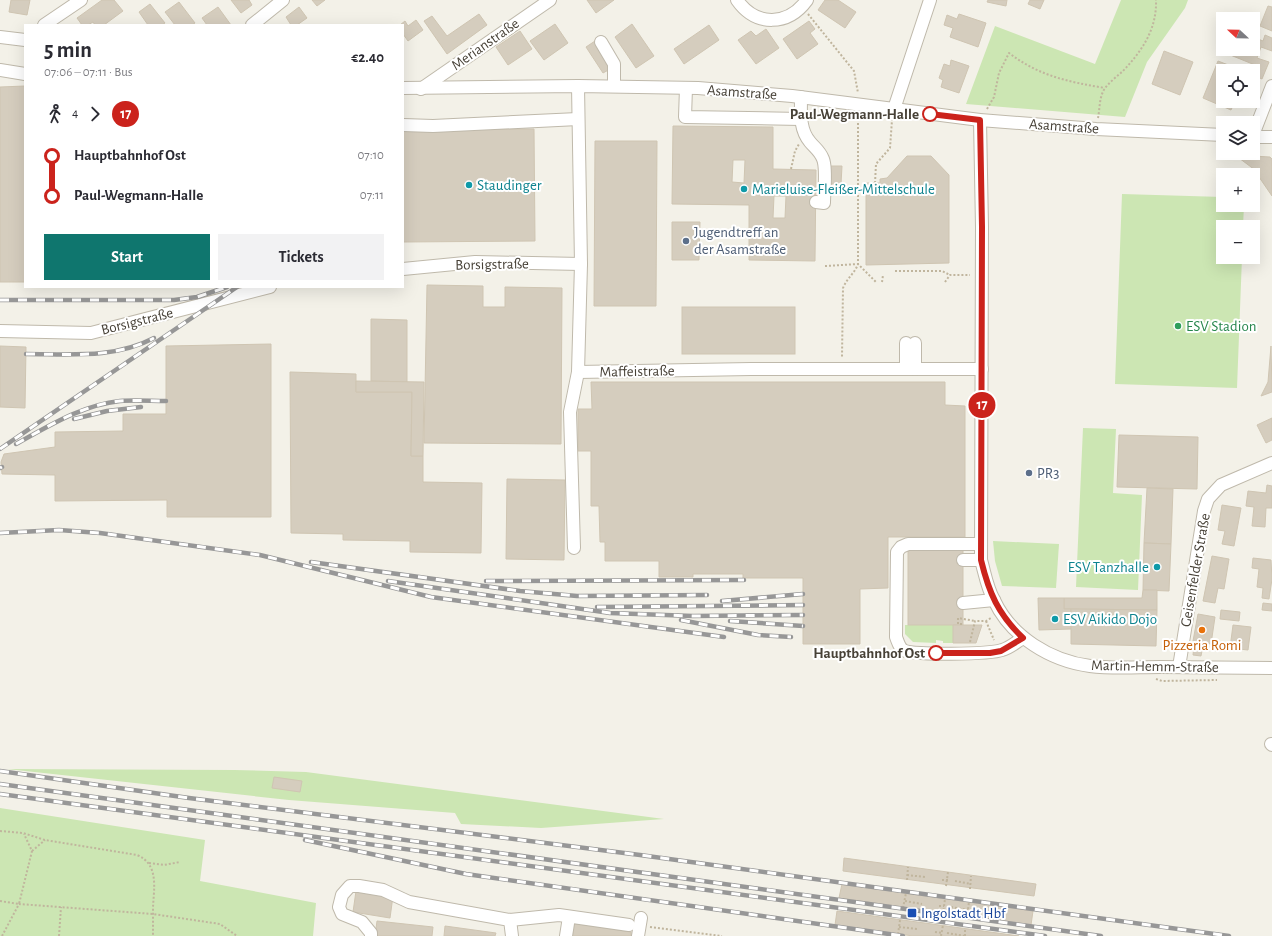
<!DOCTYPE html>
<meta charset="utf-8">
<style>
:root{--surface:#fff;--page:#f2f2f3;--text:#2b2b33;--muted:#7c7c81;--accent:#0f766e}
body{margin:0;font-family:"Alegreya Sans",sans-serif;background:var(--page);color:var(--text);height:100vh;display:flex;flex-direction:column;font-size:15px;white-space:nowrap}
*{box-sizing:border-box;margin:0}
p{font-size:13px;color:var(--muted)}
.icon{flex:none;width:22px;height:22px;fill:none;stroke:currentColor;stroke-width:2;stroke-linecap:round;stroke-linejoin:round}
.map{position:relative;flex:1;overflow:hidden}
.sheet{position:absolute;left:24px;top:24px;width:380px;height:264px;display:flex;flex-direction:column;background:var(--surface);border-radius:0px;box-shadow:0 4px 16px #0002}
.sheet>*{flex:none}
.badge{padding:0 8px;border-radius:13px;font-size:14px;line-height:26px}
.needle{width:26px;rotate:292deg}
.controls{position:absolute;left:1216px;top:12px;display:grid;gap:8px}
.controls a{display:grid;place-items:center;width:44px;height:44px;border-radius:0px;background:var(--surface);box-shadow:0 4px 16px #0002;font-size:20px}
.map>.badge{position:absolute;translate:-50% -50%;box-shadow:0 0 0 2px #fff}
.legs{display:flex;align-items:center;gap:6px;height:44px;padding:0 20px;font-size:13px}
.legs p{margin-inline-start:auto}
.headline{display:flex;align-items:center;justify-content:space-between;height:68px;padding:0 20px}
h1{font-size:22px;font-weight:600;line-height:30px}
.button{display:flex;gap:8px;margin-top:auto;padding:8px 20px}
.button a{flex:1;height:46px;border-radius:0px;background:var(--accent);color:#fff;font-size:16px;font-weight:600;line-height:46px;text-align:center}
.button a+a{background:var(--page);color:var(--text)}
ul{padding:0 20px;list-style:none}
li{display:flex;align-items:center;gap:14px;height:40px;font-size:15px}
li i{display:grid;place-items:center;width:6px;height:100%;margin:0 5px;background:currentColor}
li i::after{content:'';width:10px;height:10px;margin:-5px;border:3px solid;border-radius:50%;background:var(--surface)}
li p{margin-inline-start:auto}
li:first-child i{background:linear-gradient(#0000 50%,currentColor 0)}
li:last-child i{background:linear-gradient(currentColor 50%,#0000 0)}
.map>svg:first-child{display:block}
</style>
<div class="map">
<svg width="1272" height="936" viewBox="0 0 1272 936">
<rect width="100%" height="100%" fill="#f3f1e8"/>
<g fill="#cce6b3">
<polygon points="1121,0 1188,0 1185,8 1147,62 1125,117 966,104 995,26 1095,64"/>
<polygon points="1122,194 1223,197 1223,205 1244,205 1243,227 1223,227 1223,257 1242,257 1237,388 1115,384"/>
<polygon points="1083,428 1116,429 1113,493 1142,495 1138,590 1076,587"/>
<polygon points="993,541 1059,544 1056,588 1002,586 995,561"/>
<polygon points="905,625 953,625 953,643 943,643 943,641 936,640 936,643 913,642 905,634"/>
<polygon points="7,769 234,770 306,772 664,819 541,828 461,824 455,813 289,800"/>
<polygon points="0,808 205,840 200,881 316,903 313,936 0,936"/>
</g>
<g fill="#d5cdbe" stroke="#cfc5b2" fill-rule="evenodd">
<polygon points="11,0 30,0 27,15 9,12"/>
<polygon points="102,0 114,0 123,11 104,25 95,25 93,22 88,25 82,25 77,18"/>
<polygon points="231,0 249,0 252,5 241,13"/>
<polygon points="312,0 325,0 317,6"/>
<polygon points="587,0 614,0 596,13"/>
<polygon points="825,0 838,0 856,12 845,28 818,10"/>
<polygon points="988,0 1007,0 1006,6 987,2"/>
<polygon points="1030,0 1044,0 1040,9 1028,4"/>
<polygon points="179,2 195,23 192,25 175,25 165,12"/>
<polygon points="150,4 165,23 162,25 148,25 139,12"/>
<polygon points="1268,6 1272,7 1272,31 1260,26"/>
<polygon points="218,7 231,25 207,25 202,18"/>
<polygon points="299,7 307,18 297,25 291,25 286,17"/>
<polygon points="479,14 487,25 447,54 424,21 432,16 447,36"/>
<polygon points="959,14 986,23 978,47 950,37 953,28 944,25 947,15 957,19"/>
<polygon points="416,20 423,30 408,41 403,34 403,25 400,25 405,21 408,26"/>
<polygon points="809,21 815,29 810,33 818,44 797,59 783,39"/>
<polygon points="555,24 568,43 544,60 530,41"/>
<polygon points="632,24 654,56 636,68 615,37"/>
<polygon points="709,25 719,40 684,64 674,49"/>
<polygon points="766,29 779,48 756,64 738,40 751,31 756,36"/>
<polygon points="520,31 532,49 508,65 496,47"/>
<polygon points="1265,35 1272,38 1272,51 1261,47 1257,58 1269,62 1262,79 1253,75 1255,65 1223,52 1224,49 1253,49 1253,37 1263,41"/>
<polygon points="595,41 612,68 603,73 586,47"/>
<polygon points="1164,51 1193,62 1180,95 1152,84"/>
<polygon points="951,60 969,66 959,93 941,87 943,80 939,78 944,64 950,66"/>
<polygon points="1218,61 1244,71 1223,71 1223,101 1235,101 1231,110 1203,98"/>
<polygon points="25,86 25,282 0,282 0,87"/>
<path d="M673 126 773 127V169L816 170 815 261 749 260V205L672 204ZM733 160H745L744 183 732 182ZM774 196H786L785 218H773Z"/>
<polygon points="534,129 535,241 403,242 403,130"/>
<polygon points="595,141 657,141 656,306 594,306"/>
<polygon points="1235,155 1270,157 1272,159 1272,196 1259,177 1259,173"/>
<polygon points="907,156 931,156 949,175 949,263 866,265 866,183 880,183 880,179 887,178"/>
<polygon points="827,166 842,166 841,184 827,184"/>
<polygon points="672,222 700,222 699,260 672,260"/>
<polygon points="427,285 483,286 483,307 505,307 505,287 562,288 561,444 424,443"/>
<rect x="682" y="307" width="113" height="47"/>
<polygon points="371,319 407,320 407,382 371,381"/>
<polygon points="271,344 271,517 167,517 167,500 55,501 55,475 2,474 1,462 4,454 55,447 55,432 123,431 123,414 166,414 166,346"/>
<polygon points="0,346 26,347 25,408 0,407"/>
<polygon points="1271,346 1272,392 1261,396 1268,382"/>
<polygon points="290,372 356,374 356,392 412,392 411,456 423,456 423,482 482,483 481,553 410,552 410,541 343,540 343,534 291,533"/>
<polygon points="356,381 424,382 423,456 411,456 412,392 356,392"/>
<polygon points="591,382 945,382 945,405 965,406 965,537 888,537 888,588 860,589 860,644 803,644 803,578 743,578 743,574 693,574 693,577 659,577 659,561 605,561 605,542 600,542 599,506 591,506 591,451 578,451 578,409 592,409"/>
<polygon points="1272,418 1272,440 1266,443 1257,425"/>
<polygon points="1119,435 1198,437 1197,489 1117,487"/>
<polygon points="507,479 565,480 564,560 506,559"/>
<polygon points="1267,485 1272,486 1272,508 1266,508 1265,527 1252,526 1254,507 1246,506 1248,491 1266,493"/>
<polygon points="1147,488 1173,489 1171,544 1144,543"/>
<polygon points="1222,505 1241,508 1234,546 1222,544 1225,531 1218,530"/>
<polygon points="1144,543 1171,544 1169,591 1143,590"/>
<rect x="908" y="549" width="55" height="76"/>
<polygon points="1212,556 1229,559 1224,589 1218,588 1215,603 1203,601"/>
<polygon points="1253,558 1271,560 1272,579 1269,599 1262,598 1263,588 1257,587 1259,569 1252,568"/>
<polygon points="1143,590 1157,590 1157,610 1064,609 1064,598 1142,598"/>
<polygon points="1038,598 1064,598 1064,609 1071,609 1072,629 1039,630"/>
<polygon points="1263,603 1272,604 1272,611 1262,610"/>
<polygon points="1071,609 1157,610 1156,646 1071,644"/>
<polygon points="1221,610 1240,612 1239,621 1220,619"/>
<polygon points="1198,614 1215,617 1211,644 1193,641"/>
<polygon points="953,625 982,625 976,643 953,643"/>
<polygon points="1233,625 1251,627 1248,650 1230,648"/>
<polygon points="1194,645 1203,646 1201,656 1193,655"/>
<polygon points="274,777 302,781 300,792 272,788"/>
<polygon points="844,858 1036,884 1034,896 843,871"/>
<polygon points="842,884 1033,911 1031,925 839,898"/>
<polygon points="356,891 393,896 390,918 353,912"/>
<polygon points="837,911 1019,936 913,936 835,925"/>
<polygon points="377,921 433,927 432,936 375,936"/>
<polygon points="572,923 631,932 631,936 570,936"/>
<polygon points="445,926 496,933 495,936 444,936"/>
</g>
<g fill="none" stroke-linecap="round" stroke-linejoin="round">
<defs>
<g id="minor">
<path d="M737 0C756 27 788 26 807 0"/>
<polyline points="44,25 81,0"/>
<polyline points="252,25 283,0"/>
<polyline points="0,37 25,40"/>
<polyline points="601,42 614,64 614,86"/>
<polyline points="0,70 25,74"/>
<polyline points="578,86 581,264 578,372 751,369 982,369"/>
<polyline points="403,88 578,86 698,88 792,96 980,120 1096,129 1223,135"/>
<polyline points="686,88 685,117 801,119"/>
<polyline points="421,89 550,0"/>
<path d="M801 97C801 112 799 129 810 142 815 148 820 151 823 159 827 169 824 191 824 203L816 202"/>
<polyline points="894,109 930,0"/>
<path d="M980 120 982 227 981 560C985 574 987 588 994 600 1011 637 1051 661 1090 666 1113 669 1137 667 1160 667 1197 667 1235 668 1272 668"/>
<polyline points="403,125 433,126 578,119"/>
<polyline points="1253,135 1272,86"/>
<polyline points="1253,137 1272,137"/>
<polyline points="403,269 475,262 581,264"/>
<polyline points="0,331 91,333 270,287"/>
<polyline points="906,343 906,368"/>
<polyline points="915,343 915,369"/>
<path d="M981 544H908L901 547 897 552 896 637C898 642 899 647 903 650 912 656 991 654 1002 650 1010 648 1016 642 1023 638"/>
<polyline points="574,548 570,412 578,372"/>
<polyline points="963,560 981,560"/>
<polyline points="963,603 994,600"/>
<polyline points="1179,667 1204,511 1208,499 1221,485 1272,463"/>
<polyline points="1271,744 1272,745"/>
<polyline points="510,920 559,915 629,925"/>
<polyline points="371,936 371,933 362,922 342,914 339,907 342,895 350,886 359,886 383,890 409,902 510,920 512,936"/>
<polyline points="566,936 569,917"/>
<polyline points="638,936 641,918"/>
</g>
</defs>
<use href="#minor" stroke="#bfb9ab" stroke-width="14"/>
<g stroke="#c0b59d" stroke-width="2" stroke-dasharray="2 2" stroke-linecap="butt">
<polyline points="808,14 854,71 858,93"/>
<path d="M987 109 994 97 999 73 1009 53C1039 76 1069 82 1105 88"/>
<polyline points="858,115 858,264 876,282"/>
<path d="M1098 118C1100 108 1099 97 1105 88 1110 82 1117 76 1123 71 1142 51 1157 29 1156 0"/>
<polyline points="791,169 795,151 799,144"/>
<polyline points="875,183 876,164 890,148 892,120"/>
<path d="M825 266 858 264C855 273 847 278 843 288L842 357"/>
<polyline points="895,271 942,271 950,275"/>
<polyline points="882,282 883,275"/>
<polyline points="945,282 950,275 970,275"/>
<polyline points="986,621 994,640"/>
<polyline points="962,624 958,624 958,618 975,621"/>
<polyline points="970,642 975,621 986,621 991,618"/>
<polyline points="1156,679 1162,681 1217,680"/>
<path d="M0 831 23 833 45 840 137 855C159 864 154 888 153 907 153 917 153 927 153 936"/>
<polyline points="32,851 45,840"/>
<polyline points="149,863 164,865 180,862"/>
<polyline points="907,875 925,877"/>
<polyline points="907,880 908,867"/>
<polyline points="942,880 948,880"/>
<polyline points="955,881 971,884"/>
<polyline points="946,886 948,872"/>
<polyline points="970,889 971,876"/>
<polyline points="0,901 19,904 32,851 24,834"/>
<polyline points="905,901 922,904"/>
<polyline points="939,906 944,906"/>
<polyline points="951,907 968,910"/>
<polyline points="903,908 906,893"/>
<polyline points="943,914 945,899"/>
<polyline points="967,917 969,902"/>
<polyline points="650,927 722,936"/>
<polyline points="899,927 918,929"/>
<polyline points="935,932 942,933"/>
<polyline points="947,933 965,936"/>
<polyline points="898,934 900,920"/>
<polyline points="2,936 19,904 153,914 220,924 237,936"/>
<polyline points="59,936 61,907"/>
<polyline points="941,936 943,925"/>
<polyline points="965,936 965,929"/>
</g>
<use href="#minor" stroke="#fff" stroke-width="12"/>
<defs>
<g id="rail">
<polyline points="0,300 174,300 197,297 227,287"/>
<path d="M26 354C70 354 114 359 154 338"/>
<polyline points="74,419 107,411 141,407"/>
<path d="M16 444C49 426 82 405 120 401 135 400 151 401 166 401"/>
<polyline points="0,449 237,287"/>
<polyline points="0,468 2,467"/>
<polyline points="0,533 59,530 100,533 260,555 431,597 724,637"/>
<polyline points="311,562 520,591 577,596 707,595"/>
<polyline points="388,581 610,613 693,616 803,615"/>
<polyline points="486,581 744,580"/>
<polyline points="722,601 803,594"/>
<polyline points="597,607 803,605"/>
<polyline points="681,620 758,635 791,637"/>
<polyline points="730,621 803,626"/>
<polyline points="0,771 189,798 640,855 1229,936"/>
<polyline points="0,784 1101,936"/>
<polyline points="0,794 1045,936"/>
<polyline points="305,840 466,874 903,936"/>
</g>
</defs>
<use href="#rail" stroke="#979797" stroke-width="4.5"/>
<use href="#rail" stroke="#fff" stroke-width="3" stroke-dasharray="9" stroke-linecap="butt"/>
</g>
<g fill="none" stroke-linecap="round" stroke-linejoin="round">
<defs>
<path id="line-1" d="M930 114 980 120 982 227 981 560C989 593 998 614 1023 638L1001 651 990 653H936"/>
</defs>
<use href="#line-1" stroke="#fff" stroke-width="9"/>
<use href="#line-1" stroke="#cb231c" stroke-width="6"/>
</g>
<g fill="#fff" stroke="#cb231c" stroke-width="2">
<circle cx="930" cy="114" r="7"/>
<circle cx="936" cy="653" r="7"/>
</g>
<g fill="#0f9aa8" stroke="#fff" stroke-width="1.5">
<circle cx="469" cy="185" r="4"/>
<circle cx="744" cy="189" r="4"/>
<circle cx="1157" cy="567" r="4"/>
<circle cx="1055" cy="619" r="4"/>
</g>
<g fill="#5c6f8a" stroke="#fff" stroke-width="1.5">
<circle cx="686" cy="241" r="4"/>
<circle cx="1029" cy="473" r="4"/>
</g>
<circle fill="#2e9e5b" stroke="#fff" stroke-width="1.5" cx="1178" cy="326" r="4"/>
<circle fill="#e8710a" stroke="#fff" stroke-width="1.5" cx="1202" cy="630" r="4"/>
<rect fill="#1a4fb4" stroke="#fff" stroke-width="1.5" x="907" y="908" width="10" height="10" rx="2"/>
<g text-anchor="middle" stroke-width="4" stroke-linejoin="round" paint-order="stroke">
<g font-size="15" fill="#474137" stroke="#fff">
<text transform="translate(485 44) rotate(-35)" y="5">Merianstraße</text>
<text transform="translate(742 92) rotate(4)" y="5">Asamstraße</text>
<text transform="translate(1064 126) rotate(4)" y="5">Asamstraße</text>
<text transform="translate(492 264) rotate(-1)" y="5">Borsigstraße</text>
<text transform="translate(137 321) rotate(-14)" y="5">Borsigstraße</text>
<text transform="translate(637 371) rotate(-1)" y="5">Maffeistraße</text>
<text transform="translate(1195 570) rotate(-80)" y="5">Geisenfelder Straße</text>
<text transform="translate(1155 666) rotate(1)" y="5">Martin-Hemm-Straße</text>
</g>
<g font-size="15" font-weight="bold" fill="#474137" stroke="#fff" text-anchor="end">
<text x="919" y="119">Paul-Wegmann-Halle</text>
<text x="925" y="658">Hauptbahnhof Ost</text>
</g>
<g font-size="15" fill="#0d838f" stroke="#fff" text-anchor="start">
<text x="477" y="190">Staudinger</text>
<text x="752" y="194">Marieluise-Fleißer-Mittelschule</text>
<text x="1149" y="572" text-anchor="end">ESV Tanzhalle</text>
<text x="1063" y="624">ESV Aikido Dojo</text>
</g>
<g font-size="15" fill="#4e5e75" stroke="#fff" text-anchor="start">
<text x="694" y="237">Jugendtreff an<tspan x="694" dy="17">der Asamstraße</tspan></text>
<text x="1037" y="478">PR3</text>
</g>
<g font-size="15" fill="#27864d" stroke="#fff" text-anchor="start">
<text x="1186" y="331">ESV Stadion</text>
</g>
<g font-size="15" fill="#c56008" stroke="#fff">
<text x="1202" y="650">Pizzeria Romi</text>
</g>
<g font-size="15" fill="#164399" stroke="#fff" text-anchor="start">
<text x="921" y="918">Ingolstadt Hbf</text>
</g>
</g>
</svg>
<div class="controls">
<a><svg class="needle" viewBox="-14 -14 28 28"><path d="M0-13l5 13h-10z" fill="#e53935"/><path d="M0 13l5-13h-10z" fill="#7c7c81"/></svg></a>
<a><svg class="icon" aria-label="locate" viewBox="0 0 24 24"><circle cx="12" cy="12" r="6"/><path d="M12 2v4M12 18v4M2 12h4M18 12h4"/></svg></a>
<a><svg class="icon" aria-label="layers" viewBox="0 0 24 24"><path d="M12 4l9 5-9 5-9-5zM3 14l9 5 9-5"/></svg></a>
<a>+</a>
<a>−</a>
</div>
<b class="badge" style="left:982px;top:405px;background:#cb231c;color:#fff">17</b>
<section class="sheet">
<div class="headline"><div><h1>5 min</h1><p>07:06 – 07:11 · Bus</p></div><b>€2.40</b></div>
<div class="legs"><svg class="icon" aria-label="walk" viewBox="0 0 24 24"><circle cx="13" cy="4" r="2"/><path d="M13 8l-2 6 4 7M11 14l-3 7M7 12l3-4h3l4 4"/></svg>4<svg class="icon" aria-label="forward" viewBox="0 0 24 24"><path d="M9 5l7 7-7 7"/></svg><b class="badge" style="background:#cb231c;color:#fff">17</b></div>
<ul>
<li><i style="color:#cb231c"></i><b>Hauptbahnhof Ost</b><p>07:10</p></li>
<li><i style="color:#cb231c"></i><b>Paul-Wegmann-Halle</b><p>07:11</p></li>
</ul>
<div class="button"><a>Start</a><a>Tickets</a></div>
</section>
</div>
